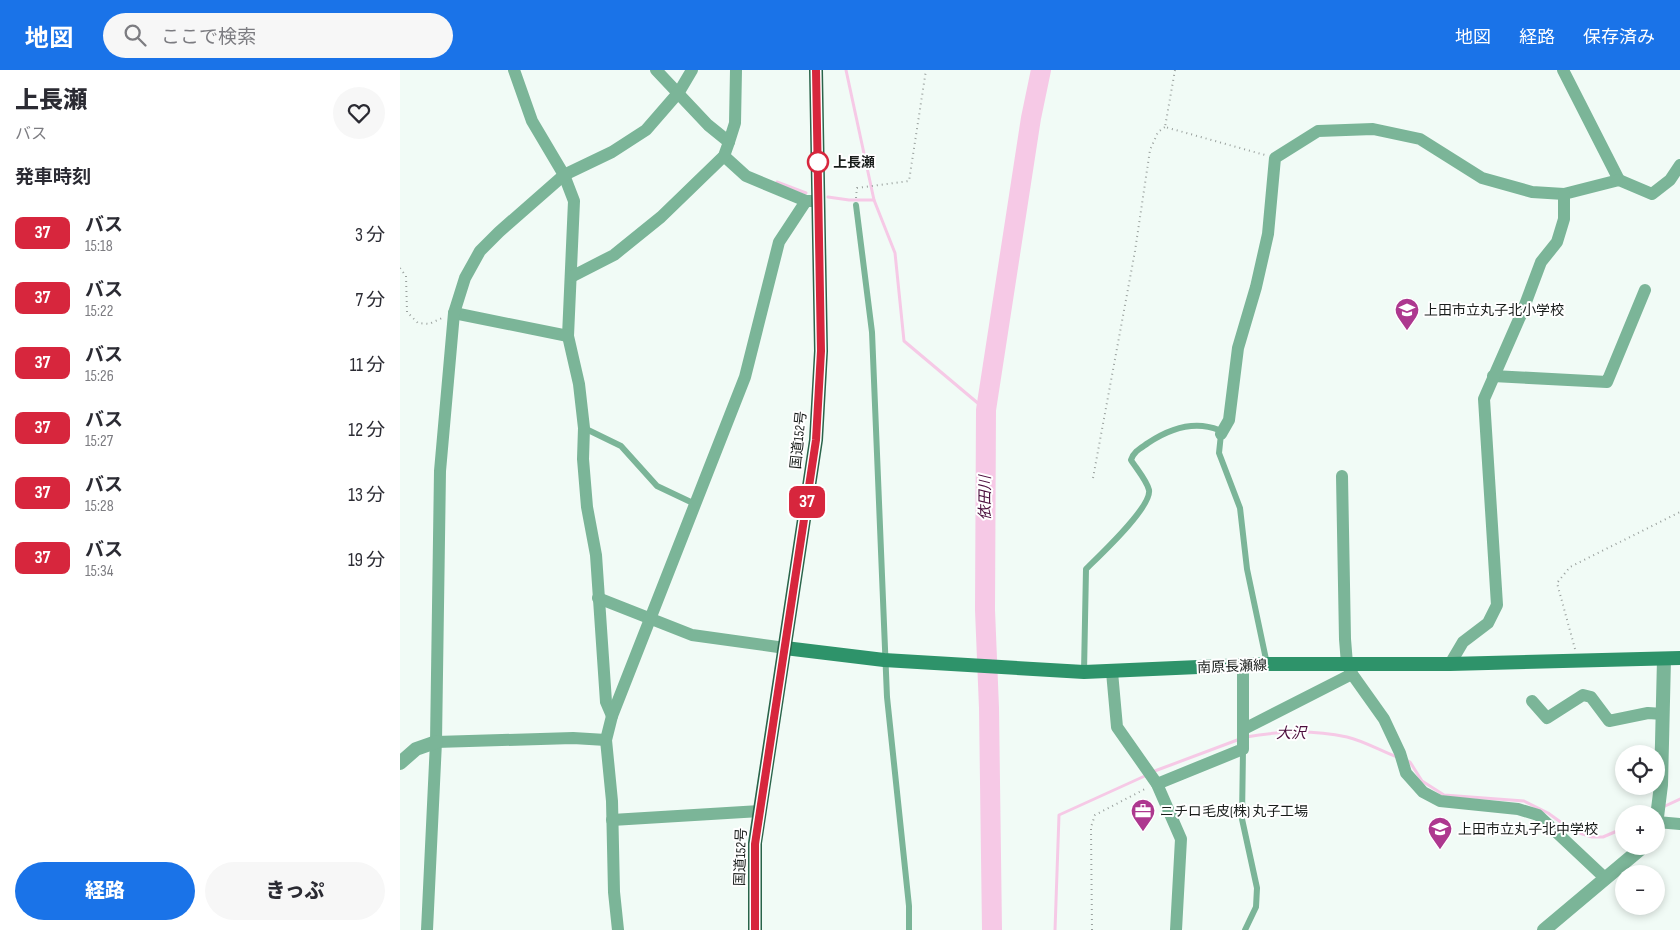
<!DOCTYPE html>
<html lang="ja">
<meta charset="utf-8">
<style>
:root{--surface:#fff;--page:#f7f7f7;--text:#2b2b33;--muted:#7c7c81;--accent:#1a73e8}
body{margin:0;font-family:"Sofia Sans Condensed","Noto Sans JP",sans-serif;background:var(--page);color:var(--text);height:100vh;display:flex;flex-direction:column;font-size:19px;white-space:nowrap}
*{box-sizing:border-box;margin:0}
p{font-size:16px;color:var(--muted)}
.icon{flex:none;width:28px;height:28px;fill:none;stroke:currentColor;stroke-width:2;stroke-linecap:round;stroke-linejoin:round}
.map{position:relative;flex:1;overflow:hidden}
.sheet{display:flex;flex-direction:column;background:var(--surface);width:400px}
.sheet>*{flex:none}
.badge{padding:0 10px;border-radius:8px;font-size:18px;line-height:32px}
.tools{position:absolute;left:1215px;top:675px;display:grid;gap:10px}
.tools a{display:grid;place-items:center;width:50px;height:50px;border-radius:50%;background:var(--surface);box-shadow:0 2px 8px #0003;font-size:25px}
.map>.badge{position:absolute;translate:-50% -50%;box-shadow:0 0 0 2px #fff}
h2{padding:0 15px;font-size:19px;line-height:45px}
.round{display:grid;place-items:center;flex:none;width:52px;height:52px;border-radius:26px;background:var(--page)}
.overview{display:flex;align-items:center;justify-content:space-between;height:85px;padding:0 15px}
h1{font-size:24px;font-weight:800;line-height:38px}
.action{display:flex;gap:10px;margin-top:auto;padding:10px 15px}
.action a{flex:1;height:58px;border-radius:30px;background:var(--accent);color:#fff;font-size:20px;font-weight:800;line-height:58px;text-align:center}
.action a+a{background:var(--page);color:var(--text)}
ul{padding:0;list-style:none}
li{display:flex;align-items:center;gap:15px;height:65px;padding:0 15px}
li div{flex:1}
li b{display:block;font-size:19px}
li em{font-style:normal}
li .badge{min-width:55px;font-weight:700;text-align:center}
header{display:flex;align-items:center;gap:30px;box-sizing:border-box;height:70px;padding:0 25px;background:var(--accent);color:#fff}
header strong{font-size:24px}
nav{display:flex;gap:28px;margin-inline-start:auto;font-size:18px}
.search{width:350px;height:45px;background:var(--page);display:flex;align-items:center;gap:12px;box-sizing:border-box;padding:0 18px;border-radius:28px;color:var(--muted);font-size:19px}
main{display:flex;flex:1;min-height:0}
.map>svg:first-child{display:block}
</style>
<header>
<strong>地図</strong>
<div class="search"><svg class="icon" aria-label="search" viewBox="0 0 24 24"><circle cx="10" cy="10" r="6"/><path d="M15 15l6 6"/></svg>ここで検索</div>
<nav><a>地図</a><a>経路</a><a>保存済み</a></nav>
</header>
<main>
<section class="sheet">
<div class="overview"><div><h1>上長瀬</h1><p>バス</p></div><a class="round"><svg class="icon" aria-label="heart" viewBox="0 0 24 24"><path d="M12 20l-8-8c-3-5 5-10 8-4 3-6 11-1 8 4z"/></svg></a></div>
<h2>発車時刻</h2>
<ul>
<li><span class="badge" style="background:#d7263d;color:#fff">37</span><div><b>バス</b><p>15:18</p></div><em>3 分</em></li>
<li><span class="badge" style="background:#d7263d;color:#fff">37</span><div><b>バス</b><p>15:22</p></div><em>7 分</em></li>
<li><span class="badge" style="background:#d7263d;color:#fff">37</span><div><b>バス</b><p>15:26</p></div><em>11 分</em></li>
<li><span class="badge" style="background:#d7263d;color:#fff">37</span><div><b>バス</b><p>15:27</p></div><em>12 分</em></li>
<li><span class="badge" style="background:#d7263d;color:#fff">37</span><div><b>バス</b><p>15:28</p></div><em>13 分</em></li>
<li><span class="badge" style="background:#d7263d;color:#fff">37</span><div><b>バス</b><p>15:34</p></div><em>19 分</em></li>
</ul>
<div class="action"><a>経路</a><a>きっぷ</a></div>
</section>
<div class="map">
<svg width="1280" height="860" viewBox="0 0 1280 860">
<rect width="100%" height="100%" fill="#f1fbf6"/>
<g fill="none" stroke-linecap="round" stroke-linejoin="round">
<g stroke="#f6c9e6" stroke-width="3">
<polyline points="446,0 474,130 495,183 504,271 586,340"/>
<polyline points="377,112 406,123"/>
<polyline points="428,127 449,130 474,130"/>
<path d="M846 667C879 661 913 660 947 667 964 671 981 681 997 687"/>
<polyline points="1006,690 1010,692 1022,711 1044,725 1124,731 1148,743 1173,761 1192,767 1203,767 1224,758"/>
<polyline points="752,702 840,669"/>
<polyline points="1263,737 1280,729"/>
<polyline points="655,860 659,745 747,705"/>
</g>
<polyline stroke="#f6c9e6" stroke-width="20" points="592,860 589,638 585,540 586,340 631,48 641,0"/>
<g stroke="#9aa19e" stroke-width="2" stroke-dasharray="1 4" stroke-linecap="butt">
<polyline points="775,0 765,57 865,85"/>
<polyline points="456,128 457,118 509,111 526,0"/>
<polyline points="0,198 6,206 7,242 18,253 29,254 42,248"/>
<polyline points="693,408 735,181 750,80 758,62 765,57"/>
<polyline points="1175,579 1157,513 1170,497 1280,442"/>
<polyline points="692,860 691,757 695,745 745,719"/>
</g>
<g stroke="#7bb598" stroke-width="6">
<polyline points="456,135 472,262 487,627 509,836 509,860"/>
<polyline points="184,358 221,376 257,416 295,434"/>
<path d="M684 602 686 499C699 486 752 437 749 420 747 411 736 398 731 390 734 381 741 378 748 373 769 359 794 350 819 360L821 364 819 383 840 438 847 499 867 594"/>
<polyline points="843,679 842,749 857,818 856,837 845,860"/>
</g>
<g stroke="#7bb598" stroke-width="12">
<polyline points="114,0 132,51 164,105 174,131 168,266 179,314 184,358 183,389 187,437 196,485 206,632 212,646"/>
<polyline points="1163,0 1219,110"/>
<polyline points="329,72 335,53 336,0"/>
<polyline points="324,86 346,106 406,131 414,131"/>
<polyline points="171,207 214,185 261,147 324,86 329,72 308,55 256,0"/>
<polyline points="54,243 168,266"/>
<polyline points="1093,306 1207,312 1245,220"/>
<polyline points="821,364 829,350 838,278 856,217 868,164 875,88 918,61 973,59 1020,69 1082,108 1132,122 1164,124 1219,110 1252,124 1270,110 1280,95"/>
<polyline points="942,406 945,569 947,594 952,604 984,649 1000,683 1006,703 1023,722 1040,731 1118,739 1138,745 1205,808"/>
<polyline points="198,528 292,565 385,578"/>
<polyline points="1050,594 1063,572 1088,553 1097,535 1084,329 1123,240 1141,192 1157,172 1164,149 1164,124"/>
<polyline points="712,602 717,657 757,714 781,769 776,860"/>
<polyline points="1132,631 1147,648 1183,625 1191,627 1209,651 1248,643 1263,644"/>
<polyline points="844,659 952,604"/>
<polyline points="36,672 173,668 206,670"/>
<polyline points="757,714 843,679 843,595"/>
<polyline points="212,750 360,741"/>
<polyline points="1257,752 1280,754"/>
<polyline points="27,860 36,672 40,401 54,243 65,208 80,181 99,162 164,105 212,82 246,60 279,22 292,0"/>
<polyline points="218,860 214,822 212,731 206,670 212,646 345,307 379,172 406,131"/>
</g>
<g stroke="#7bb598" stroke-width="14">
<polyline points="0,693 16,679 36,672"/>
<polyline points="1256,755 1261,715 1264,589"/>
<polyline points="1144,860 1244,776"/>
</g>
<polyline stroke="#2e936a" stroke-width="14" points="385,578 484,590 684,602 867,594 1050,594 1280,588"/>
<polyline stroke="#2a644a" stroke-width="14" points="355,860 355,773 416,370 421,281 416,0"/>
</g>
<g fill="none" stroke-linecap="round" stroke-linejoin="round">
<defs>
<polyline id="line" points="355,860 355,774 416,370 421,281 416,0"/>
</defs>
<use href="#line" stroke="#fff" stroke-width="11"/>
<use href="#line" stroke="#d7263d" stroke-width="8"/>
</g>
<defs>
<symbol id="school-pin" viewBox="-11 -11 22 30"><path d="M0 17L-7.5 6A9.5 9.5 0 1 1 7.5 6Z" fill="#ad388f" stroke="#fff"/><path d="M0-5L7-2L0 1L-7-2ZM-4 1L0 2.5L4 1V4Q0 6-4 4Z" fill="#fff"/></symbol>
<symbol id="office-pin" viewBox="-11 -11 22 30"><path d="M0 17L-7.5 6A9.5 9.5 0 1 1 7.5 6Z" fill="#ad388f" stroke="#fff"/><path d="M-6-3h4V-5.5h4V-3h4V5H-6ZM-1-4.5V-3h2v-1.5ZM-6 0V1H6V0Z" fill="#fff"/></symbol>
</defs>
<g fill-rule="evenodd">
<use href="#school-pin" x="993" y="226" width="28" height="38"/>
<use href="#office-pin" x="729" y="727" width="28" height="38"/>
<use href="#school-pin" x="1026" y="745" width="28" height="38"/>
</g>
<circle fill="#fff" stroke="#d7263d" stroke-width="2.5" cx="418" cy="92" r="10"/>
<g text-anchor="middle" stroke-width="4" stroke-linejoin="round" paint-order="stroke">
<g font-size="14" font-weight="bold" fill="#191d1b" stroke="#fff" text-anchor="start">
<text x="433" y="97">上長瀬</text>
</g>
<g font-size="14" fill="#191d1b" stroke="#fff" text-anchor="start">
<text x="1024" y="245">上田市立丸子北小学校</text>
<text x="760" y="746">ニチロ毛皮(株) 丸子工場</text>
<text x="1058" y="764">上田市立丸子北中学校</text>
</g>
<g font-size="14" fill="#191d1b" stroke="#fff">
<text transform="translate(398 370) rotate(-84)" y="5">国道152号</text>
<text transform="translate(832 596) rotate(-2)" y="5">南原長瀬線</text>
<text transform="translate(340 787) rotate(-88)" y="5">国道152号</text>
</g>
<g font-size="15" font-style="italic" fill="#4b0d3c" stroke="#fff">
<text transform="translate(585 428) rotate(-90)" y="5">依田川</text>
<text x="891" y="668">大沢</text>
</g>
</g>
</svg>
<div class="tools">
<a><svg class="icon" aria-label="locate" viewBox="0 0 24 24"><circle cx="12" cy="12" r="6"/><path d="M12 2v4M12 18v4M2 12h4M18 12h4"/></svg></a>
<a>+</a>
<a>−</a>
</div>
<b class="badge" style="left:407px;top:432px;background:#d7263d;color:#fff">37</b>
</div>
</main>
